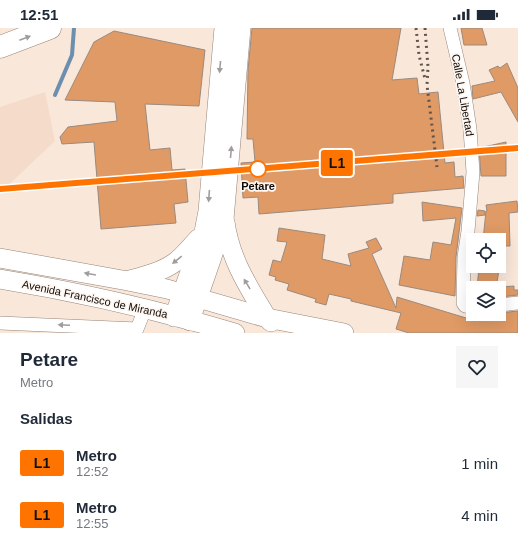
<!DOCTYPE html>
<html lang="es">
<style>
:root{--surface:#fff;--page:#f6f6f7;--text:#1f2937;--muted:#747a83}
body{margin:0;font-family:Helvetica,sans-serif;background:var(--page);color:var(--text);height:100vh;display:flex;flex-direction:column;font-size:15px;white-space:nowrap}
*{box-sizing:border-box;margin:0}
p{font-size:13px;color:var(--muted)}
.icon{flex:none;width:22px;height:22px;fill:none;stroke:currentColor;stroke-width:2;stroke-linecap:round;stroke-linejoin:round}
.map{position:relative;height:305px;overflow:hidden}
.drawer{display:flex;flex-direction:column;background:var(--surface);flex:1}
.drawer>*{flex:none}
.badge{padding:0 8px;border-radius:3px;font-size:14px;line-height:26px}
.fabs{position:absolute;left:466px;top:205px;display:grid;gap:8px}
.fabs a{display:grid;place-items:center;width:40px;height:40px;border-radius:0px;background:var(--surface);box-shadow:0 4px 16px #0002;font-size:20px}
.map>.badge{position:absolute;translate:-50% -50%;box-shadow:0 0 0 2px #fff}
h2{padding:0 20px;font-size:15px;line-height:36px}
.round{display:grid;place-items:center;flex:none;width:42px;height:42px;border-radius:0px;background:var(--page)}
.summary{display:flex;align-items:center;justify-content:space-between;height:68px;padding:0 20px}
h1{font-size:19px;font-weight:700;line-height:30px}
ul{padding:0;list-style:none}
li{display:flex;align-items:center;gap:12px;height:52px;padding:0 20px}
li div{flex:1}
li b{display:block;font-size:15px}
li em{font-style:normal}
li .badge{min-width:44px;font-weight:700;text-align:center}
.status{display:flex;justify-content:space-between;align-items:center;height:28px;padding:0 20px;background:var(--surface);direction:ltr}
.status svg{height:11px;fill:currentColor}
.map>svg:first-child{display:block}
</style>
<div class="status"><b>12:51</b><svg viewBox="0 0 49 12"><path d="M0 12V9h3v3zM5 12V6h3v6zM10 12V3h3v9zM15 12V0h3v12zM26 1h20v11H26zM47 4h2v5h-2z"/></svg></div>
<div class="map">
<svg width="518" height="305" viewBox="0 0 518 305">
<rect width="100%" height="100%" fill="#f9e7da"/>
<polygon fill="#f5dcca" points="45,64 55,113 0,165 0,79"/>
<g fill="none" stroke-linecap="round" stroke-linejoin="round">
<polyline stroke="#6d8faf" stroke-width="4" points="55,67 72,27 74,0"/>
</g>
<g fill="#df9a65" stroke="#9b8a7e">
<polygon points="252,0 401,0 392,52 417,50 419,66 438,64 445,135 454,134 455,149 463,148 464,160 393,166 393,175 259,186 258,169 243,170 241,135 255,134 253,111 247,111 248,42"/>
<polygon points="461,0 482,0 487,17 464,17"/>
<polygon points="114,3 205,22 199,78 145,76 150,122 170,120 172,142 185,141 188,174 174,176 176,195 101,201 94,114 62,116 60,109 68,99 117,93 115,74 65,72 94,14"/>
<polygon points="507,35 518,60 518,94 501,64 473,71 472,58 495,53 489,42 498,38 500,40"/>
<polygon points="506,114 506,148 481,148 479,120"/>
<polygon points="517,173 518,184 509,185 510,218 499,218 499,212 483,212 486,183 487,183 486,177"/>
<polygon points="422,174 462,180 456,229 455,268 399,257 404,228 430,232 433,214 451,217 456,190 423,193"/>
<polygon points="478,182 485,183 485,187 477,188"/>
<polygon points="279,200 325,207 322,231 351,238 348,226 369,220 366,214 376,210 382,221 372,226 396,280 397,269 476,293 478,286 499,286 499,285 518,283 518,305 409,305 396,301 401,285 351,273 351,271 329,266 326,277 315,274 316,271 287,262 289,256 275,252 276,249 269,247 273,232 281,234 287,214 277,213"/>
<polygon points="479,240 499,242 496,260 477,260"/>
<polygon points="514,258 514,262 518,262 518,267 501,269 500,259"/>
</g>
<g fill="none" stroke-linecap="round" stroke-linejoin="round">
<defs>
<g id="street">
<polyline points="450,0 463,55 470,101 473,144 468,203 464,229 463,275 465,278 473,280"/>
<polyline points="499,277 518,275"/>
<polyline points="0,295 137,301 145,281"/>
</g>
<g id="secondary">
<path d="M225 194C230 231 248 258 267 290L271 294"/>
<polyline points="0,230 128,253 167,261 267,290 344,305"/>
<path d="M0 251C79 264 158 282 235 305"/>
<path d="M130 252C145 248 161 244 174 235 184 228 191 218 199 210"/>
<polyline points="174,289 204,204 208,183 224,0"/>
<path d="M190 293C201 259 214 226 224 191L241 0"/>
</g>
<polyline id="highway" points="0,19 50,0"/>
</defs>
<use href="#street" stroke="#96857a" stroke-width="14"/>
<use href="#secondary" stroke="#96857a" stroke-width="20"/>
<use href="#highway" stroke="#96857a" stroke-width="23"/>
<use href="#street" stroke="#fff" stroke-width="13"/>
<use href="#secondary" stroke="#fff" stroke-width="19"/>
<use href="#highway" stroke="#fff" stroke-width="22"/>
<g stroke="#5f554e" stroke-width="3" stroke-dasharray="2 4" stroke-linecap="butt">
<polyline points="416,0 419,27 425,51"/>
<polyline points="425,0 428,39 427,57 437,139"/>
</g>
</g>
<defs><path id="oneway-solid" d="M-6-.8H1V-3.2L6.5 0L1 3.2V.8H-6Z"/></defs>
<g fill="#a09d9c">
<use href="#oneway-solid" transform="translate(25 10) rotate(-21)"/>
<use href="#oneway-solid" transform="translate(220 39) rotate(95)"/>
<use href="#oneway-solid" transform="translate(231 124) rotate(-85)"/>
<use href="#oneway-solid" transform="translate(209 168) rotate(94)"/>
<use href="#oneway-solid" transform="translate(177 232) rotate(141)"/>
<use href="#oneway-solid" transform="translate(90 246) rotate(-170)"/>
<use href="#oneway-solid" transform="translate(247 256) rotate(-121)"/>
<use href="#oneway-solid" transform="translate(64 297) rotate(-178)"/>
</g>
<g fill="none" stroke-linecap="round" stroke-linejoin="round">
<defs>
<polyline id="line" points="0,161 518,120"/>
</defs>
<use href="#line" stroke="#fff" stroke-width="9"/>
<use href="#line" stroke="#ff7400" stroke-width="6"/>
</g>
<circle fill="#fff" stroke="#ff7400" stroke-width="2" cx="258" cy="141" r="8"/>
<g text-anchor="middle" stroke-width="3.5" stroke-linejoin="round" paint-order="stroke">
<g font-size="11" fill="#110b07" stroke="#fef6f1">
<text transform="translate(463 67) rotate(80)" y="4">Calle La Libertad</text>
<text transform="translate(95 271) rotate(12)" y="4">Avenida Francisco de Miranda</text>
</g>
<g font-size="11" font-weight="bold" fill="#110b07" stroke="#fef6f1">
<text x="258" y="162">Petare</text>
</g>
</g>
</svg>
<div class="fabs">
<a><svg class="icon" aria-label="locate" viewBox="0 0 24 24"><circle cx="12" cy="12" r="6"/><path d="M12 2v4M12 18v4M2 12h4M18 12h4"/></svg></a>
<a><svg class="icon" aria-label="layers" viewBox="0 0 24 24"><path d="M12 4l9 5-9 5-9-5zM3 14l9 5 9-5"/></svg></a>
</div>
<b class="badge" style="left:337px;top:135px;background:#ff7400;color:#111">L1</b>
</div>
<section class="drawer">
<div class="summary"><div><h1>Petare</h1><p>Metro</p></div><a class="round"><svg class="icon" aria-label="heart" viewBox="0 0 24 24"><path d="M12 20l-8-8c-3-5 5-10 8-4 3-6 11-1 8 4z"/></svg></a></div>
<h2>Salidas</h2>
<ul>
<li><span class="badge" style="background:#ff7400;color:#111">L1</span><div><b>Metro</b><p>12:52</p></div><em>1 min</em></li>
<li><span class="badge" style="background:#ff7400;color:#111">L1</span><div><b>Metro</b><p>12:55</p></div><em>4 min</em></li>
</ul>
</section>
